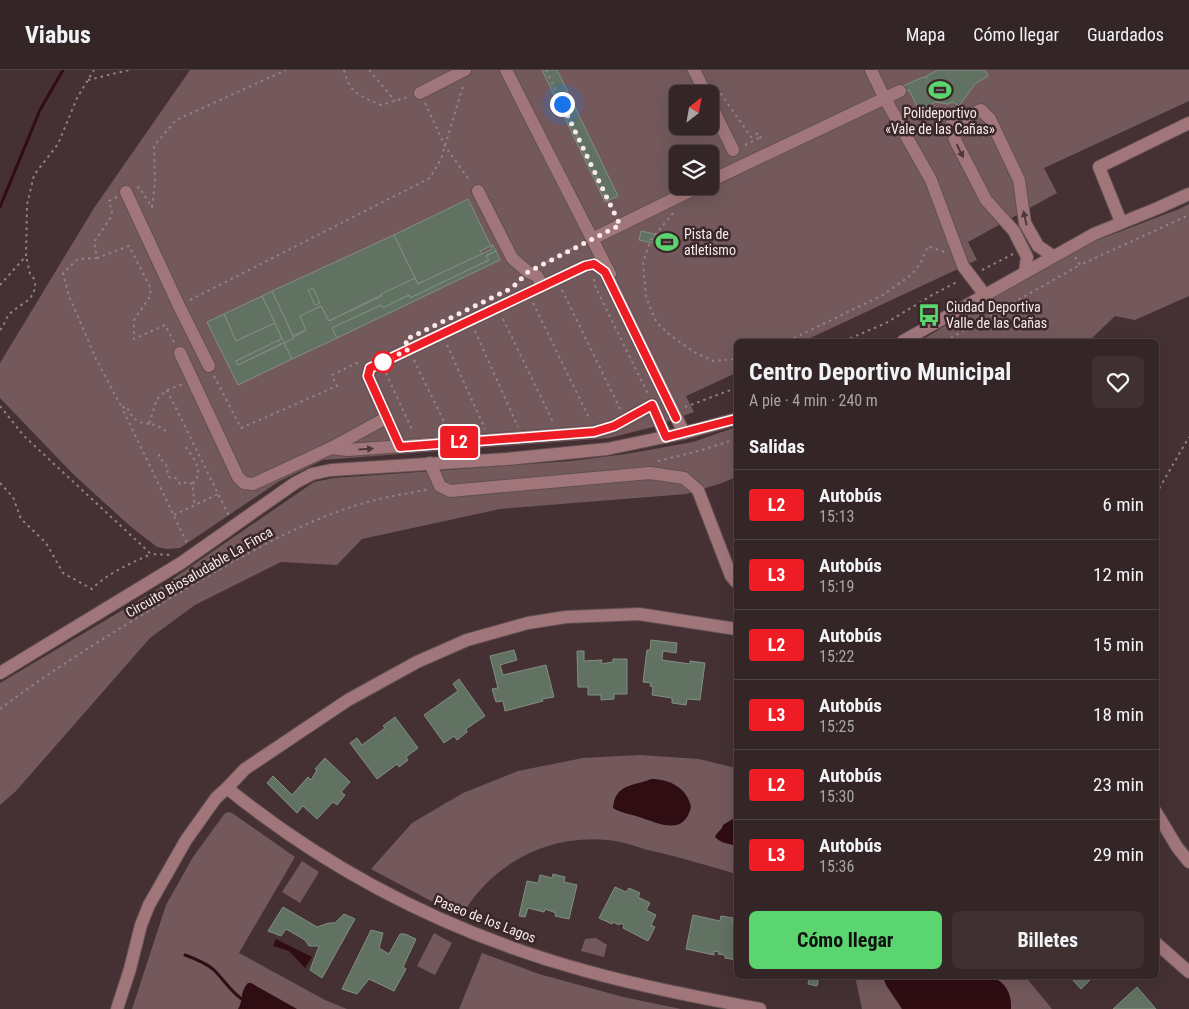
<!DOCTYPE html>
<html lang="es">
<meta charset="utf-8">
<style>
:root{--surface:#342526;--page:#3f3132;--text:#f1f3f6;--muted:#a9a5a7;--line:#4e4243;--accent:#5ad56f}
body{margin:0;font-family:"Roboto Condensed",sans-serif;background:var(--page);color:var(--text);height:100vh;display:flex;flex-direction:column;font-size:19px;white-space:nowrap}
*{box-sizing:border-box;margin:0}
p{font-size:16px;color:var(--muted)}
.icon{flex:none;width:28px;height:28px;fill:none;stroke:currentColor;stroke-width:2;stroke-linecap:round;stroke-linejoin:round}
.map{position:relative;flex:1;overflow:hidden}
.side{position:absolute;left:734px;top:269px;width:425px;height:640px;display:flex;flex-direction:column;background:var(--surface);border-radius:8px;box-shadow:0 5px 20px #0002,0 0 0 1px var(--line)}
.side>*{flex:none}
.badge{padding:0 10px;border-radius:4px;font-size:18px;line-height:32px}
.needle{width:32px;rotate:31deg}
.fabs{position:absolute;left:669px;top:15px;display:grid;gap:10px}
.fabs a{display:grid;place-items:center;width:50px;height:50px;border-radius:8px;background:var(--surface);box-shadow:0 5px 20px #0002,0 0 0 1px var(--line);font-size:25px}
.you{position:absolute;width:25px;height:25px;margin:-12px;border:4px solid #fff;border-radius:50%;background:#1a73e8;box-shadow:0 0 0 8px #1a73e833}
.map>.badge{position:absolute;translate:-50% -50%;box-shadow:0 0 0 2px #fff}
h2{padding:0 15px;font-size:19px;line-height:45px}
.round{display:grid;place-items:center;flex:none;width:52px;height:52px;border-radius:8px;background:var(--page)}
.summary{display:flex;align-items:center;justify-content:space-between;height:85px;padding:0 15px}
h1{font-size:24px;font-weight:700;line-height:38px}
.button{display:flex;gap:10px;margin-top:auto;padding:10px 15px}
.button a{flex:1;height:58px;border-radius:8px;background:var(--accent);color:#111;font-size:20px;font-weight:700;line-height:58px;text-align:center}
.button a+a{background:var(--page);color:var(--text)}
ul{padding:0;list-style:none}
li{display:flex;align-items:center;gap:15px;height:70px;padding:0 15px;border-top:1px solid var(--line)}
li div{flex:1}
li b{display:block;font-size:19px}
li em{font-style:normal}
li .badge{min-width:55px;font-weight:700;text-align:center}
header{display:flex;align-items:center;gap:30px;box-sizing:border-box;height:70px;padding:0 25px;background:var(--surface);border-bottom:1px solid var(--line)}
header strong{font-size:24px}
nav{display:flex;gap:28px;margin-inline-start:auto;font-size:18px}
.map>svg:first-child{display:block}
</style>
<header>
<strong>Viabus</strong>
<nav><a>Mapa</a><a>Cómo llegar</a><a>Guardados</a></nav>
</header>
<div class="map">
<svg width="1189" height="939" viewBox="0 0 1189 939">
<rect width="100%" height="100%" fill="#453133"/>
<g fill="#73595c" fill-rule="evenodd">
<path d="M190 0H1189V31L1044 98 1057 123 968 172 977 190 804 271H736V303L686 326 694 342 653 357 609 368 323 390 278 412 180 478 167 479 157 477 130 456 73 404 0 328V293L94 138ZM678 24H710V56H678ZM678 84H710V116H678Z"/>
<polygon points="1189,134 1189,226 1135,250 1115,246 1089,271 920,271 1025,207 1090,173 1179,139"/>
<polygon points="736,357 736,407 722,413 686,424 500,439 362,469 337,495 281,492 195,535 150,568 16,721 0,735 0,613 158,519 314,412 334,408 571,391 626,384 693,372"/>
<path d="M640 685 699 689 736 698V804C706 795 675 786 644 779 632 775 620 771 607 770 547 764 491 794 461 847L371 799 412 753 463 723 518 701 583 688Z"/>
<polygon points="229,742 232,743 295,787 239,883 325,930 347,939 132,939 166,835 193,787 225,743"/>
<polygon points="302,791 319,802 300,833 282,822"/>
<polygon points="434,863 452,873 435,905 417,896"/>
<polygon points="596,868 607,875 604,887 581,881 585,869"/>
<polygon points="482,883 539,904 623,927 681,939 459,939"/>
<polygon points="855,906 1025,906 1052,939 862,939"/>
</g>
<g fill="#2f0d13">
<path d="M651 709C670 709 687 718 691 737 684 767 658 753 639 747 631 744 620 743 613 738 615 713 635 716 651 709Z"/>
<path d="M736 747V776C728 773 722 774 715 767 717 762 722 760 723 755Z"/>
<polygon points="276,869 312,887 305,898 289,881 273,876"/>
<path d="M991 906C1005 912 1012 923 1011 939H902L886 915 883 907Z"/>
<path d="M248 913H251L297 939H238C244 930 239 923 248 913Z"/>
</g>
<g fill="none" stroke-linecap="round" stroke-linejoin="round">
<g stroke="#2f0d13" stroke-width="3">
<polyline points="0,137 40,40 63,0"/>
<path d="M185 885C196 889 206 893 214 900 224 910 231 922 243 930"/>
</g>
</g>
<g fill="#617162" stroke="#809081">
<polygon points="542,0 557,0 618,126 605,132"/>
<polygon points="938,0 985,0 988,6 975,14 959,36 953,32 948,34 935,32 919,41 909,20 902,24 899,18 923,7 927,8 926,6"/>
<polygon points="468,129 491,176 480,181 482,184 418,214 394,165"/>
<polygon points="641,161 655,164 653,173 639,170"/>
<polygon points="394,165 415,208 329,251 321,236 301,246 306,260 293,266 272,221"/>
<polygon points="493,175 496,181 486,186 489,190 410,228 409,225 383,238 381,235 332,258 337,268 292,289 284,273 306,260 300,246 321,236 329,251 382,226 381,224 415,208 418,214 492,179 491,176"/>
<polygon points="496,181 500,190 337,268 332,258 381,235 383,238 409,225 410,228 489,190 486,186"/>
<polygon points="313,218 320,233 315,235 308,220"/>
<polygon points="272,221 294,268 284,273 262,226"/>
<polygon points="262,226 275,253 236,271 224,244"/>
<polygon points="224,244 236,271 275,253 282,269 236,291 238,295 284,273 292,289 238,315 207,252"/>
<polygon points="279,270 281,274 238,295 236,291"/>
<polygon points="651,570 677,573 676,583 663,581 662,590 690,594 690,591 705,593 700,630 687,629 686,635 672,633 672,628 652,625 653,617 650,616 651,613 643,612 647,580 650,580"/>
<polygon points="514,580 517,590 500,595 503,605 546,595 554,627 542,629 543,631 505,641 503,631 496,632 492,619 498,618 490,586"/>
<polygon points="577,581 584,581 584,591 602,590 601,594 613,592 613,589 627,589 627,624 614,624 614,629 601,630 601,625 588,625 588,617 578,617"/>
<polygon points="459,609 485,646 466,659 467,662 457,670 454,666 444,673 424,645 458,621 453,614"/>
<polygon points="395,647 418,678 406,687 408,690 399,697 397,694 377,709 350,673 357,668 362,675 385,658 383,656"/>
<polygon points="325,688 350,712 341,722 345,725 337,735 333,732 317,749 303,736 297,743 267,713 273,706 292,725 308,707 311,710 317,700 315,699"/>
<polygon points="553,804 565,807 564,812 577,815 569,849 555,846 556,843 545,839 544,842 528,838 525,847 519,846 527,811 538,813 540,805 552,808"/>
<polygon points="615,817 626,822 629,818 640,823 638,827 650,833 646,840 656,845 651,855 655,857 648,871 623,858 624,855 620,853 619,855 613,852 612,854 599,848"/>
<polygon points="283,837 317,857 329,853 335,853 344,844 355,849 322,908 310,900 319,876 309,876 305,870 286,859 281,866 268,861"/>
<polygon points="693,845 720,851 721,846 733,848 732,854 736,854 736,890 725,888 725,885 718,884 719,882 714,881 714,885 686,879"/>
<polygon points="371,860 383,863 379,878 389,884 400,864 405,864 416,869 403,897 406,899 394,921 369,909 357,924 342,919"/>
<polygon points="810,906 819,906 817,916 808,914"/>
<polygon points="1069,906 1094,906 1081,919"/>
<polygon points="1137,917 1156,939 1113,939"/>
</g>
<g fill="none" stroke-linecap="round" stroke-linejoin="round">
<defs>
<g id="minor">
<polyline points="506,0 610,204"/>
<polyline points="694,0 706,24"/>
<polyline points="871,0 884,27 931,110 963,196 985,225"/>
<polyline points="420,23 465,0"/>
<polyline points="710,33 733,80"/>
<polyline points="710,111 900,21"/>
<polyline points="478,121 512,188 528,202 537,206 543,216"/>
<polyline points="126,122 179,236 209,296"/>
<polyline points="1121,152 1099,97 1189,53"/>
<polyline points="592,169 700,116"/>
<polyline points="1025,202 1027,187 1014,161 986,130 955,70 952,54 981,40 990,49 1019,110 1025,153 1038,176 1053,186"/>
<polyline points="903,271 1094,164 1158,138 1189,124"/>
<polyline points="180,283 238,407 244,413 253,414 331,378 386,348"/>
<polyline points="400,377 368,306 370,298 585,196 594,194 605,201 684,363"/>
<polyline points="331,378 348,380 594,362 614,356 652,335 666,367"/>
<polyline points="430,393 440,416 450,421 650,403 684,408 698,420 731,506 736,512"/>
<polyline points="0,603 181,493 295,413 312,404 331,400 507,389 607,379 684,363 736,349"/>
<path d="M227 718C333 804 455 865 586 901 644 917 702 928 760 939"/>
<polyline points="1156,742 1177,777 1189,792"/>
<polyline points="1156,873 1189,902"/>
<polyline points="117,939 130,899 141,855 149,835 186,770 216,728 227,718 245,699 348,630 417,592 467,570 528,553 566,547 639,544 736,559"/>
</g>
</defs>
<use href="#minor" stroke="#624f50" stroke-width="14"/>
<g stroke="#938183" stroke-width="2" stroke-dasharray="2.5 4" stroke-linecap="butt">
<path d="M344 0C350 24 360 26 381 35L408 27"/>
<polyline points="369,0 395,31"/>
<polyline points="546,0 614,145"/>
<polyline points="88,10 129,0"/>
<polyline points="717,18 751,67 758,63 763,72"/>
<polyline points="425,33 445,76 470,111"/>
<polyline points="745,75 761,67"/>
<polyline points="137,118 139,117 152,137 155,112 154,76 176,50 286,0"/>
<polyline points="117,127 109,131 112,142 111,147 94,172 97,188 129,176 151,219 149,228 134,250 134,269 165,255 174,272"/>
<polyline points="673,143 651,170 643,192 646,227 652,242 657,253 670,265 694,282 713,291 736,289"/>
<polyline points="1075,187 1080,195 1189,145"/>
<polyline points="97,188 78,189 63,203 69,226 96,289 122,338"/>
<polyline points="541,195 581,174"/>
<polyline points="982,200 1013,184"/>
<polyline points="594,209 594,214 648,324"/>
<polyline points="0,215 26,186 27,135 34,105 58,74 77,28 94,0"/>
<polyline points="562,220 620,339"/>
<polyline points="190,230 430,108 441,89 464,13"/>
<polyline points="533,233 590,350"/>
<polyline points="503,249 553,352"/>
<path d="M0 260C4 256 5 250 8 246 18 233 37 233 35 210L30 204 26 186"/>
<polyline points="475,261 518,357"/>
<polyline points="788,271 883,225 911,205 920,194 928,176 944,182"/>
<polyline points="844,271 886,253 934,224 959,211"/>
<polyline points="945,271 1080,195"/>
<polyline points="447,275 485,359"/>
<polyline points="414,290 449,362"/>
<polyline points="386,303 413,362"/>
<polyline points="214,306 241,358 337,316 332,305 359,292"/>
<polyline points="167,320 229,446"/>
<polyline points="0,336 24,366 151,484 171,485"/>
<polyline points="685,337 736,318"/>
<path d="M149 354C134 352 133 348 126 336L122 338 187 473"/>
<polyline points="166,361 156,355 149,354 157,329 167,320 183,314"/>
<path d="M186 377C193 388 206 403 192 414 194 421 193 428 195 435"/>
<path d="M159 384V388C165 393 169 396 167 404L170 408H176L180 414 188 412 192 414"/>
<polyline points="658,391 702,380 736,369"/>
<path d="M0 413 13 427 21 449 46 473 63 503 92 519C109 502 130 494 151 484"/>
<polyline points="1156,424 1189,367"/>
<polyline points="174,445 218,424"/>
<polyline points="209,488 218,501"/>
<path d="M0 639C61 593 128 553 194 514 250 482 306 449 368 432 388 426 408 424 428 419"/>
</g>
<use href="#minor" stroke="#a0767b" stroke-width="12"/>
</g>
<defs><path id="oneway-solid" d="M-6-.8H1V-3.2L6.5 0L1 3.2V.8H-6Z" transform="scale(1.25)"/></defs>
<g fill="#4e3739">
<use href="#oneway-solid" transform="translate(960 81) rotate(63)"/>
<use href="#oneway-solid" transform="translate(1025 148) rotate(-103)"/>
<use href="#oneway-solid" transform="translate(366 379) rotate(-4)"/>
</g>
<g fill="none" stroke-linecap="round" stroke-linejoin="round">
<defs>
<polyline id="line" points="676,348 605,202 594,194 585,196 370,298 368,306 400,377 594,362 614,356 652,335 666,367 736,349"/>
</defs>
<use href="#line" stroke="#fff" stroke-width="11"/>
<use href="#line" stroke="#ee1c25" stroke-width="8"/>
<polyline stroke="#f8eaeb" stroke-width="5" stroke-dasharray="0 9" points="383,292 409,279 405,270 512,218 528,202 620,155 562,34"/>
</g>
<defs>
<symbol id="stadium-bare" viewBox="-9 -9 18 18"><path d="M0-5a6.5 5 0 1 0 0 10a6.5 5 0 1 0 0-10ZM-3.5-1.8h7v3.6h-7Z" fill="#5ad56f" stroke="#3a2729" stroke-width="2.5" paint-order="stroke"/></symbol>
<symbol id="bus-bare" viewBox="-9 -9 18 18"><path d="M-5-6H5V4H4V6H2V4H-2V6H-4V4H-5ZM-3.5-4V0h7V-4ZM-3.5 1.2v1.5H-2V1.2ZM2 1.2v1.5H3.5V1.2Z" fill="#5ad56f" stroke="#3a2729" stroke-width="2.5" paint-order="stroke"/></symbol>
</defs>
<g fill-rule="evenodd">
<use href="#stadium-bare" x="924" y="4" width="32" height="32"/>
<use href="#stadium-bare" x="651" y="156" width="32" height="32"/>
<use href="#bus-bare" x="913" y="229" width="32" height="32"/>
</g>
<circle fill="#fff" stroke="#ee1c25" stroke-width="2.5" cx="383" cy="292" r="10"/>
<g text-anchor="middle" stroke-width="5" stroke-linejoin="round" paint-order="stroke">
<g font-size="14" fill="#f8eaeb" stroke="#3a2729" text-anchor="start">
<text x="940" y="48" text-anchor="middle">Polideportivo<tspan x="940" dy="16">«Vale de las Cañas»</tspan></text>
<text x="684" y="169">Pista de<tspan x="684" dy="16">atletismo</tspan></text>
<text x="946" y="242">Ciudad Deportiva<tspan x="946" dy="16">Valle de las Cañas</tspan></text>
</g>
<g font-size="14" fill="#f8eaeb" stroke="#3a2729">
<text transform="translate(199 502) rotate(-30)" y="5">Circuito Biosaludable La Finca</text>
<text transform="translate(485 849) rotate(21)" y="5">Paseo de los Lagos</text>
</g>
</g>
</svg>
<div class="fabs">
<a><svg class="needle" viewBox="-14 -14 28 28"><path d="M0-13l5 13h-10z" fill="#e53935"/><path d="M0 13l5-13h-10z" fill="#a9a5a7"/></svg></a>
<a><svg class="icon" aria-label="layers" viewBox="0 0 24 24"><path d="M12 4l9 5-9 5-9-5zM3 14l9 5 9-5"/></svg></a>
</div>
<div class="you" style="left:562px;top:34px"></div>
<b class="badge" style="left:459px;top:372px;background:#ee1c25;color:#fff">L2</b>
<section class="side">
<div class="summary"><div><h1>Centro Deportivo Municipal</h1><p>A pie · 4 min · 240 m</p></div><a class="round"><svg class="icon" aria-label="heart" viewBox="0 0 24 24"><path d="M12 20l-8-8c-3-5 5-10 8-4 3-6 11-1 8 4z"/></svg></a></div>
<h2>Salidas</h2>
<ul>
<li><span class="badge" style="background:#ee1c25;color:#fff">L2</span><div><b>Autobús</b><p>15:13</p></div><em>6 min</em></li>
<li><span class="badge" style="background:#ee1c25;color:#fff">L3</span><div><b>Autobús</b><p>15:19</p></div><em>12 min</em></li>
<li><span class="badge" style="background:#ee1c25;color:#fff">L2</span><div><b>Autobús</b><p>15:22</p></div><em>15 min</em></li>
<li><span class="badge" style="background:#ee1c25;color:#fff">L3</span><div><b>Autobús</b><p>15:25</p></div><em>18 min</em></li>
<li><span class="badge" style="background:#ee1c25;color:#fff">L2</span><div><b>Autobús</b><p>15:30</p></div><em>23 min</em></li>
<li><span class="badge" style="background:#ee1c25;color:#fff">L3</span><div><b>Autobús</b><p>15:36</p></div><em>29 min</em></li>
</ul>
<div class="button"><a>Cómo llegar</a><a>Billetes</a></div>
</section>
</div>
